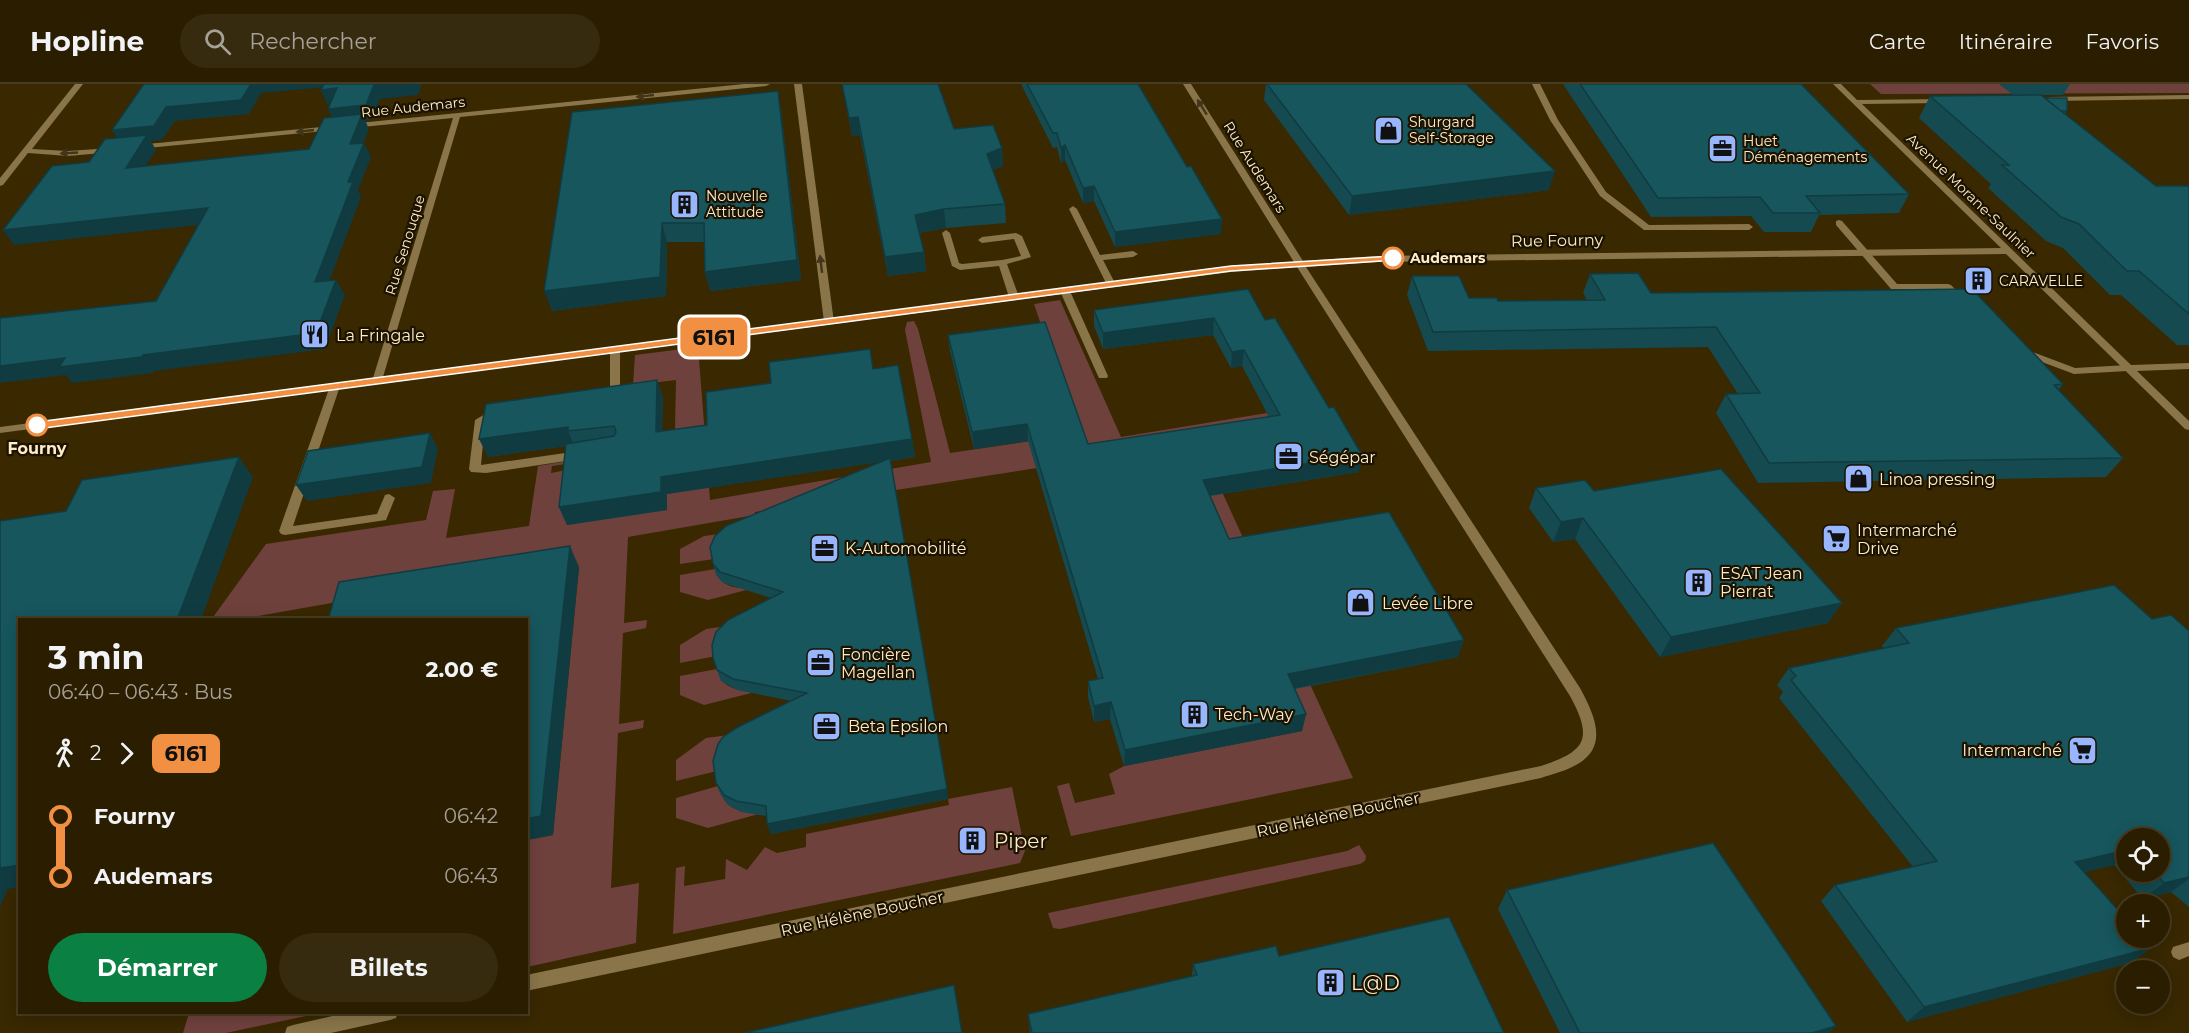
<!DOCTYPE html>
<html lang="fr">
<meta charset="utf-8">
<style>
:root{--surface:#2b1e00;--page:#372b0f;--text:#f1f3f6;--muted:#a6a299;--line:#473c22;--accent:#0b8043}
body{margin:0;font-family:Montserrat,sans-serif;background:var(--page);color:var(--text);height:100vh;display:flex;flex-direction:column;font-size:22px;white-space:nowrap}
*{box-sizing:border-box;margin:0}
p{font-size:20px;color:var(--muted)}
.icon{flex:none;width:33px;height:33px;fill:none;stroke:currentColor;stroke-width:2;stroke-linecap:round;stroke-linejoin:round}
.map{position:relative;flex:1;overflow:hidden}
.sheet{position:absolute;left:18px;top:534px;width:510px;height:396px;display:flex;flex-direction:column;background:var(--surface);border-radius:0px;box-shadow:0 3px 15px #0003,0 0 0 2px var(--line)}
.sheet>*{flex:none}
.badge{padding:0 12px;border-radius:9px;font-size:21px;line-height:39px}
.tools{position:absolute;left:2116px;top:744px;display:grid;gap:12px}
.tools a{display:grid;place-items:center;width:54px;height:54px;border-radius:50%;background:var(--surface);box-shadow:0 3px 15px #0003,0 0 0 2px var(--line);font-size:30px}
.map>.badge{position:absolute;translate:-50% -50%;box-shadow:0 0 0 3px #fff}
.legs{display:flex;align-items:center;gap:9px;height:66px;padding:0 30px;font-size:20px}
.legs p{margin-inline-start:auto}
.overview{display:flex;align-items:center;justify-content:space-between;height:102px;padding:0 30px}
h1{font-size:33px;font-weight:700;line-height:45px}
.button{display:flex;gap:12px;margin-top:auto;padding:12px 30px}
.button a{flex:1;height:69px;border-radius:36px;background:var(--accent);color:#fff;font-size:24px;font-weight:700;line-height:69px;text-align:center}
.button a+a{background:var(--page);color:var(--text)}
ul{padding:0 30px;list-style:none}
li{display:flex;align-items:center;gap:21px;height:60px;font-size:22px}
li i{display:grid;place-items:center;width:9px;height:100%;margin:0 8px;background:currentColor}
li i::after{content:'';width:15px;height:15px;margin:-8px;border:4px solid;border-radius:50%;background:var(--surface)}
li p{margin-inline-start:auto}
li:first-child i{background:linear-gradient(#0000 50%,currentColor 0)}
li:last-child i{background:linear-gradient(currentColor 50%,#0000 0)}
header{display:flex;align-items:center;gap:36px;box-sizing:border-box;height:84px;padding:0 30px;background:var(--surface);border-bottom:2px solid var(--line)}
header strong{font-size:28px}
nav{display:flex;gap:33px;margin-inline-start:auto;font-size:21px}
.search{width:420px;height:54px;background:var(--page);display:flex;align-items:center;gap:15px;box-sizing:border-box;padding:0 21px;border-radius:33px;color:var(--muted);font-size:22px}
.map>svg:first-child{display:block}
</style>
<header>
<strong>Hopline</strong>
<div class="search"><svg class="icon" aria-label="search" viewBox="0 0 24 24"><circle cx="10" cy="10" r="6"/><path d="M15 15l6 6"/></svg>Rechercher</div>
<nav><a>Carte</a><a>Itinéraire</a><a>Favoris</a></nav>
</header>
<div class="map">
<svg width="2189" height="949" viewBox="0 0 2189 949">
<rect width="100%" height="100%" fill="#392800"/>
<g fill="#6f413d">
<polygon points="1870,0 2189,0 2189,9 1881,10"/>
<polygon points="1060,216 1121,353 1267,329 1272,339 1196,351 1353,694 1071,752 1057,702 1069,699 1075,719 1115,710 1109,690 1124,682 1302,647 1179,362 755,428 755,431 628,453 624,539 647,536 646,544 623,549 619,640 644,636 643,644 618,649 611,804 639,799 636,859 527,883 527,756 553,751 579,483 354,515 241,535 211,536 266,460 426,436 433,407 455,405 446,454 529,442 538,382 574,376 573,379 552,382 551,389 668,366 675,346 676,296 633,301 635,271 722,260 722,271 699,275 710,416 931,378 905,246 907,238 914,237 918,245 950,369 1078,350 1034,220"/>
<polygon points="756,445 714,475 680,480 680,465 704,452"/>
<path d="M715 485C721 506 741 505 758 503L708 516 680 508V491Z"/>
<polygon points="760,537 716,572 680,579 680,561 706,545"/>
<path d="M717 585C723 609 743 606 763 606L704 621 680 611V592Z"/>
<polygon points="765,646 717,687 676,697 676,676 706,654"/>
<path d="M718 702C727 731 744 728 769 727L708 744 676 734V714Z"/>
<polygon points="1012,703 1025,767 1020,779 673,850 676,784 685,782 684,802 725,795 726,775 747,786 765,763 777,769 806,763 806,750 949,721 948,715"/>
<polygon points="1359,761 1366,772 1365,777 1360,780 1060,845 1053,844 1048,829 1347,767"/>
<polygon points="189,929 189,928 320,929 226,949 183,949"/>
</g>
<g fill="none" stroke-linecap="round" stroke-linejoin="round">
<g fill="#897549" fill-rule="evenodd">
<polygon points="794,0 802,0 834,238 829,241 824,238"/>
<polygon points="1532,0 1540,0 1558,36 1606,108 1649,141 1749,140 1753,143 1749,146 1644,146 1600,112 1550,36"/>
<polygon points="1073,122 1077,125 1100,171 1133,167 1138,170 1133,173 1103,176 1116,201 1114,203 1108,203 1069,125"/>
<polygon points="1839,136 1842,137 1897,200 1948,200 1951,201 1966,216 1961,219 1958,218 1946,206 1891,205 1836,141 1836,137"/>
<polygon points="946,146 950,149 959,179 962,180 1002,176 1021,172 1014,155 982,159 978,156 982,153 1016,149 1022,152 1031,173 1007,180 1019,213 1017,215 1011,215 1009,213 999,182 960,186 952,182 942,149"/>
<polygon points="1065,204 1070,207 1108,292 1107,294 1099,294 1098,292 1060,207"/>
<polygon points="615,263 620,266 620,304 615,307 610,304 610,266"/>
<polygon points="2025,265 2075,284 2128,281 2133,284 2128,287 2074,290 2021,270 2021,266"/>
<polygon points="335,299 340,302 293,442 377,430 385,411 389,410 395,414 386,436 285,451 281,450 279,447 330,302"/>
<polygon points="497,323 501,324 502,326 501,328 485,338 481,381 579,367 584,371 579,375 486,389 471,388 469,385 475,336"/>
<polygon points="2189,858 2189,872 2179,876 2173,873 2171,868 2173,863"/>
</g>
<g fill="#897549" fill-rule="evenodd">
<polygon points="75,0 83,0 32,65 68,67 111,64 114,64 114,68 68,72 28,69 3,101 0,102 0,94"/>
<path d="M744 0H770L766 2 460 33 383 293 1231 182 1294 178 1183 0H1191L1303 177 1377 172 2001 164 1833 0H1841L1857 16 1946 15V19H1943L1862 20 2131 281 2189 279V285L2137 287 2189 337V346L2185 345 2006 170 1377 178 1306 183 1580 604C1594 630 1610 663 1576 681 1566 687 1552 690 1541 694L526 907V891L1541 682C1585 667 1594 656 1570 612L1297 183 1231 188 0 349V343L373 294 453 34 352 44 348 42 349 40Z"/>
<polygon points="2189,11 2189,15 2050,17 2046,15 2050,13"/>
<polygon points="332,42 336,44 335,46 137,65 133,63 137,61"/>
<polygon points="350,928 398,928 396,934 390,936 331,949 285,949 287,943 293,941"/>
</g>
</g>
<g fill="#144a50" fill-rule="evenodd">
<polygon points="842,0 1002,64 1003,82 993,86 1005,120 1006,139 946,144 919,149 924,168 926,187 888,192 860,51 852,52"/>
<polygon points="1021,0 1138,0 1221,150 1115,163 1094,117 1083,119 1065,76 1061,79 1057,63 1053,64"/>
<polygon points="1266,0 1466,0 1549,106 1349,131 1264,16"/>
<polygon points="1563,0 1801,0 1909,110 1899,129 1819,131 1811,148 1764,148 1751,132 1651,133"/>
<polygon points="1999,0 2070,0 2063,11 2041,11 2067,27 2065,30 2156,102 2189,102 2189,261 2177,261 2121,211 2110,211 2063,164 2046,157 1988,104 1991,100 1919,34 1930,12 2013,11"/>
<polygon points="781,25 801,196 710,207 705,188 704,158 667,158 666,212 552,227"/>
<polygon points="1590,190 1651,209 2063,300 2059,306 2123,374 2106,393 1758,399 1716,329 1726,310 1738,310 1708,263 1428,267 1407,211 1412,192 1469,214 1498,217 1587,216 1583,209"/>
<polygon points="1094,226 1265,236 1359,388 1210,412 1229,455 1458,573 1295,605 1306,630 1302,647 1124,682 1110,635 1094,638 1088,613 1088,597 1098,595 1028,357 974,365 950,267 948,251 1088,360 1269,333 1242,282 1231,284 1213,251 1103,265 1094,242"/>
<polygon points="873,285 912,355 915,373 890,377 948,715 771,750 767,740 766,732 741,728 728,721 720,709 716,699 792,617 737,606 721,597 713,574 771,514 723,499 716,491 713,480 878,378 667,410 667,426 567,441 559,423 566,362 488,373 657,296 663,314 662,347 707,341"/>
<polygon points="1536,404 1594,407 1828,539 1660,573 1575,455 1553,458 1529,424"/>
<path d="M2152 535 2189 547V823L2171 808 2143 815 2114 781 2084 788 2151 864 2130 879 1907 938 1821 817 1835 801 1913 783 1779 614 1783 608 1777 601 1789 584 1884 564 1882 562 1896 544ZM2127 754 2160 788H2127Z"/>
<polygon points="1507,806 1829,949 1560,949 1498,825"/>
<polygon points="1279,872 1504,949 1030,949 1028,930 1192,892 1193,880"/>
</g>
<g fill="#103c41">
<polygon points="251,0 335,0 336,2 261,9 249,30 175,37 162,56 151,57 156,66 135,98 126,84 121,60 112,46 166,23"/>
<polygon points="381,0 422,0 418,11 380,15 372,35 365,36 369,45 357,75 335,39 328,25 374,1"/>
<polygon points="337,4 344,18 327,20 321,6"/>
<polygon points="778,7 781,25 801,196 710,207 705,188"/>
<polygon points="858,33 860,51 852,52 849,34"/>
<polygon points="364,59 371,73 358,106 361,113 323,214 315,198 348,98"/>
<polygon points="1065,61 1065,76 1061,79 1061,64"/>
<polygon points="1002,64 1003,82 988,88 987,70"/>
<polygon points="1555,87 1549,106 1349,131 1352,112"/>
<polygon points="1094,102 1094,117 1083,119 1083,104"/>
<polygon points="208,124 217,139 14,161 3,146"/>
<polygon points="944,125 946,144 917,149 915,131"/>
<polygon points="1222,135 1221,150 1115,163 1115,148"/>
<polygon points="662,139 667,158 666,212 552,227 544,207"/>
<polygon points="924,168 926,187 888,192 885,173"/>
<polygon points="336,196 345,211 325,265 154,287 153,289 72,299 66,291 0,299 0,282 65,274 143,271"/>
<polygon points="1214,234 1213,251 1103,265 1103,249"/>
<polygon points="1244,266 1242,282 1231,284 1232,268"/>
<polygon points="657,296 663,314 662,366 656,348"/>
<polygon points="1027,340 1028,357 974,365 972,348"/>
<polygon points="568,343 568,347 574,361 488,373 479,355"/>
<polygon points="430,349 438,365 431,399 307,417 296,401"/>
<polygon points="912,355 915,373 667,410 667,426 567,441 559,423 661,393"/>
<polygon points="1362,371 1359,388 1201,413 1203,396"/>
<polygon points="239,373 253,393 201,536 177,536"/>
<polygon points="1583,434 1575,455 1553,458 1561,438"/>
<polygon points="570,462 579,483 553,751 526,756 526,735"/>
<polygon points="1842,519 1828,539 1660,573 1671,553"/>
<polygon points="1464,556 1458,573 1285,606 1288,590"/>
<polygon points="1111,618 1110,635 1094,638 1094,622"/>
<polygon points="1306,630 1302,647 1124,682 1125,666"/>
<polygon points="947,705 948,715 771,750 767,740"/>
<polygon points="2127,766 2127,770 2114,781 2056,795 2075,778"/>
<polygon points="20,781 20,803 8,805 0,823 0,784"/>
<polygon points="2189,793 2189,795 2171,808 2143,815 2164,799"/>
<polygon points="2151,864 2130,879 1907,938 1924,923"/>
<polygon points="1836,942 1829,949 1812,949"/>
</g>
<g fill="#17565d" stroke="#103c41" stroke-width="1.5">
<polygon points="144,0 251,0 241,16 166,23 154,42 112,46"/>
<polygon points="324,0 381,0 374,1 366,21 328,25 337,4 321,6"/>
<polygon points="842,0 938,0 954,45 993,41 1002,64 987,70 1005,120 944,125 915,131 924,168 885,173 858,33 849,34"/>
<polygon points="1027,0 1138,0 1187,83 1191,82 1222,135 1115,148 1094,102 1083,104 1065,61 1061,64 1057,49 1053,49"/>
<polygon points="1267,0 1466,0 1555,87 1352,112"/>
<polygon points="1580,0 1801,0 1909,110 1806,112 1820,129 1773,129 1760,113 1658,114"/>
<polygon points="778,7 797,176 705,188 704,139 662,139 660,193 544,207 572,28"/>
<polygon points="2041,11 2156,102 2189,102 2189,230 2139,187 2127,187 2079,140 2061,133 2002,81 2009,81 1930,12"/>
<polygon points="2045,14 2067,14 2067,27 2061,27"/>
<polygon points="362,30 350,60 364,59 348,98 353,98 315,198 336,196 316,249 143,271 142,273 59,283 65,274 0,282 0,234 156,217 208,124 3,146 52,82 89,78 105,55 147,51 126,84 309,65 324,34"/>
<polygon points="1638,189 1651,209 1972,205 2063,300 2054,301 2123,374 1769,379 1726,310 1760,309 1716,243 1433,248 1412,192 1459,192 1469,214 1497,214 1498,217 1605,216 1590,190"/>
<polygon points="1248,205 1265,236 1275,234 1329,324 1334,323 1362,371 1203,396 1229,455 1389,428 1464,556 1288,590 1306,630 1125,666 1111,618 1094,622 1088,597 1103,594 1027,340 972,348 948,251 1045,238 1088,360 1280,331 1244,266 1232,268 1214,234 1103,249 1094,226"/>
<polygon points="870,265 873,285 898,281 912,355 661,393 661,408 559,423 566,360 614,352 616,348 614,342 568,347 568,343 479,355 486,320 657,296 656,348 707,341 706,308 771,299 769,278"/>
<polygon points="430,349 422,383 296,401 308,367"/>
<polygon points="239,373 177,536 20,536 20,781 0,784 0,437 66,427 82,396"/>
<polygon points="890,374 947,705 767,740 766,722 736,717 724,711 716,699 713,677 718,660 723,653 738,643 807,609 733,595 717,586 713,574 712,561 716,548 728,536 783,508 720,488 713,480 710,463 715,452 726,442"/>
<polygon points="1721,385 1842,519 1671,553 1583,434 1561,438 1536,404 1585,396 1594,407"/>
<polygon points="570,462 541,732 526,735 526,536 328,536 339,498"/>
<polygon points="2114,501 2152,535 2171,531 2189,547 2189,793 2164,799 2154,788 2160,788 2160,754 2127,754 2127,766 2075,778 2127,836 2127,854 2142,854 2151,864 1924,923 1835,801 1937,777 1791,596 1796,592 1789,584 1909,559 1896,544"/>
<polygon points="1713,759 1836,942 1812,949 1580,949 1507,806"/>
<polygon points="1449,833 1504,949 1032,949 1028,930 1197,891 1193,880 1276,862 1279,872"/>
<polygon points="954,901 962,949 744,949"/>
</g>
<defs><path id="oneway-solid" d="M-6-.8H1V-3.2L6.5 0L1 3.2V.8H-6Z" transform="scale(1.5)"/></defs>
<g fill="#42351a">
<use href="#oneway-solid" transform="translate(645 12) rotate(174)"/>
<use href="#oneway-solid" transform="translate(1202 23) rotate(-122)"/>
<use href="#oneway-solid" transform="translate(305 47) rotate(174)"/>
<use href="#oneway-solid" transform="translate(69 69) rotate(177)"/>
<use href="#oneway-solid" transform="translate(821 180) rotate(-97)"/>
</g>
<polygon fill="#f19043" stroke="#fff" stroke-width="1.5" points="1393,172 1396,173 1396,176 1231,187 37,345 31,341 37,338 1231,182"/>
<defs>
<symbol id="shop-square" viewBox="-11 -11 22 22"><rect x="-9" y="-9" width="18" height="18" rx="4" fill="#97b6fd" stroke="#1c1200"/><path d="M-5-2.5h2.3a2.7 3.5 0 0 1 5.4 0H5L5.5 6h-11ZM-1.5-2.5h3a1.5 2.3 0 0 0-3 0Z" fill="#111"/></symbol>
<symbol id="office-square" viewBox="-11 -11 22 22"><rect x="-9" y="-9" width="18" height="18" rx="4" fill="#97b6fd" stroke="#1c1200"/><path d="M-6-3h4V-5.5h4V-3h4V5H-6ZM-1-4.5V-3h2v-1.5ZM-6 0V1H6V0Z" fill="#111"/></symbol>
<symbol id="building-square" viewBox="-11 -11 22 22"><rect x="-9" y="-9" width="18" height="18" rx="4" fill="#97b6fd" stroke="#1c1200"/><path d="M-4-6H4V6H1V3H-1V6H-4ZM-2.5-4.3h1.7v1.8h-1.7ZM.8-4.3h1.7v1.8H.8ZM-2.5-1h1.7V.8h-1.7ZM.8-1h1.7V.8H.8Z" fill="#111"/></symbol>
<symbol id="restaurant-square" viewBox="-11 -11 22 22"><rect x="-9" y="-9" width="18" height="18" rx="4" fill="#97b6fd" stroke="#1c1200"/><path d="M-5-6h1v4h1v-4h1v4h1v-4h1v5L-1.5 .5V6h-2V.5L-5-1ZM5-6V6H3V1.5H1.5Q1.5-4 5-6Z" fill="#111"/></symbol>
<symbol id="supermarket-square" viewBox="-11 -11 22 22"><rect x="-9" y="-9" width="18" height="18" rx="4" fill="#97b6fd" stroke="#1c1200"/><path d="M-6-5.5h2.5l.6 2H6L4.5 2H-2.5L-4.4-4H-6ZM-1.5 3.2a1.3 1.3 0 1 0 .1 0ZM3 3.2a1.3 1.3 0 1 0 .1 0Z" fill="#111"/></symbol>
</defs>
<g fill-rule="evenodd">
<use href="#shop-square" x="1372" y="30" width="33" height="33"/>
<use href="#office-square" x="1706" y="48" width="33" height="33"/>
<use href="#building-square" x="668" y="104" width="33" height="33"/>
<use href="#building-square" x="1962" y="180" width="33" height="33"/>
<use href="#restaurant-square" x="298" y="234" width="33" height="33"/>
<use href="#office-square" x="1272" y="356" width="33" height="33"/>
<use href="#shop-square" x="1842" y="378" width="33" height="33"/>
<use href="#supermarket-square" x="1820" y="438" width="33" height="33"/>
<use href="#office-square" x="808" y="448" width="33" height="33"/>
<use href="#building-square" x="1682" y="482" width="33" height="33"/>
<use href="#shop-square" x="1344" y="502" width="33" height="33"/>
<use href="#office-square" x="804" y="562" width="33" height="33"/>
<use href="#building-square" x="1178" y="614" width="33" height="33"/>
<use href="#office-square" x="810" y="626" width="33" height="33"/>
<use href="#supermarket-square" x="2066" y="650" width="33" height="33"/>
<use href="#building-square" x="956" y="740" width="33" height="33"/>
<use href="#building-square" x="1314" y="882" width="33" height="33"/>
</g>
<g fill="#fff" stroke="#f19043" stroke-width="3">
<circle cx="1393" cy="174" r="10"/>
<circle cx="37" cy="341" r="10"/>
</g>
<g text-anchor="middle" stroke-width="4.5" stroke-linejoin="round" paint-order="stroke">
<g font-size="14" fill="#fdecc7" stroke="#1c1200">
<text transform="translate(413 23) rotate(-6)" y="5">Rue Audemars</text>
<text transform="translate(1255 83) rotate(58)" y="5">Rue Audemars</text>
<text transform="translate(1971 112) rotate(44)" y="5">Avenue Morane-Saulnier</text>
<text transform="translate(405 161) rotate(-73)" y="5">Rue Senouque</text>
</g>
<g font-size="14" fill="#fdecc7" stroke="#1c1200" text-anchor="start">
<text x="1409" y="43">Shurgard<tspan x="1409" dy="16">Self-Storage</tspan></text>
<text x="1743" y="62">Huet<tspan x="1743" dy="16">Déménagements</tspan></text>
<text x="706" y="117">Nouvelle<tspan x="706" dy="16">Attitude</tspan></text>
<text x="1999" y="202">CARAVELLE</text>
</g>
<g font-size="14" font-weight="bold" fill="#fdecc7" stroke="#1c1200" text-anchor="start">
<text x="1410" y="179">Audemars</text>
</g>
<g font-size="16" fill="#fdecc7" stroke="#1c1200">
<text transform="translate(1557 156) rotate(-1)" y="6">Rue Fourny</text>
<text transform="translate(1338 730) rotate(-12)" y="6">Rue Hélène Boucher</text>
<text transform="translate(862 829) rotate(-12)" y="6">Rue Hélène Boucher</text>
</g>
<g font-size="16" fill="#fdecc7" stroke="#1c1200" text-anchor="start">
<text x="336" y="257">La Fringale</text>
<text x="1309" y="379">Ségépar</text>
<text x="1879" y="401">Linoa pressing</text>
<text x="1857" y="452">Intermarché<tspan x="1857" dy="18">Drive</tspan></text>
<text x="845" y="470">K-Automobilité</text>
<text x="1720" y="495">ESAT Jean<tspan x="1720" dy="18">Pierrat</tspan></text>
<text x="1382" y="525">Levée Libre</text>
<text x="841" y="576">Foncière<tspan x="841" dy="18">Magellan</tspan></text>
<text x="1215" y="636">Tech-Way</text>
<text x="848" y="648">Beta Epsilon</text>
<text x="2062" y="672" text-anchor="end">Intermarché</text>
</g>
<g font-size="16" font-weight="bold" fill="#fdecc7" stroke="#1c1200">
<text x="37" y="370">Fourny</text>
</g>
<g font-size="20" fill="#fdecc7" stroke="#1c1200" text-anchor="start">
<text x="994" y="764">Piper</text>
<text x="1351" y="906">L@D</text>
</g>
</g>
</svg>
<div class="tools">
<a><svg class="icon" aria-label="locate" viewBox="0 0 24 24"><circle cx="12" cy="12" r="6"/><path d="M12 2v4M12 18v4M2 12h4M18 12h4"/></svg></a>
<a>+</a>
<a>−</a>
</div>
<b class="badge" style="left:714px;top:253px;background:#f19043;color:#111">6161</b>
<section class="sheet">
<div class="overview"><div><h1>3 min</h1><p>06:40 – 06:43 · Bus</p></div><b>2.00 €</b></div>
<div class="legs"><svg class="icon" aria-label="walk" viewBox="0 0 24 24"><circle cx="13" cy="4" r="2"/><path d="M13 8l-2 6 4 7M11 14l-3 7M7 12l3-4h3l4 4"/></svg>2<svg class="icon" aria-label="forward" viewBox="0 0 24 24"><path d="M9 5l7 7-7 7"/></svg><b class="badge" style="background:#f19043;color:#111">6161</b></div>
<ul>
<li><i style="color:#f19043"></i><b>Fourny</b><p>06:42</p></li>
<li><i style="color:#f19043"></i><b>Audemars</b><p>06:43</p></li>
</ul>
<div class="button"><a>Démarrer</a><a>Billets</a></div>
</section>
</div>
